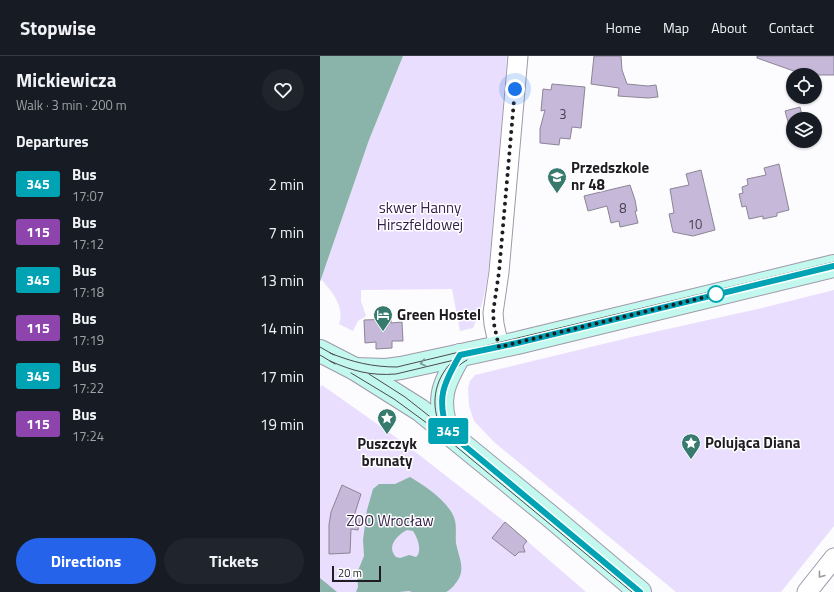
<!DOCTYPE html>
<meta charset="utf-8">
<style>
:root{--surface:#171b24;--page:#20242c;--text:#f1f3f6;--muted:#9ea1a6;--line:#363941;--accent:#2563eb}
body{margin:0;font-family:"Titillium Web",sans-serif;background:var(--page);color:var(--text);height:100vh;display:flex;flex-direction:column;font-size:15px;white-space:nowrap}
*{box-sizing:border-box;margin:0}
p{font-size:13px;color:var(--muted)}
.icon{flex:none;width:22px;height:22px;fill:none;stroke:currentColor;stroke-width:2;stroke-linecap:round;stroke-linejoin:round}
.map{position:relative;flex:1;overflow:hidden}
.panel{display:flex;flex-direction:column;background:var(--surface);width:320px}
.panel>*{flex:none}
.badge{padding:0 8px;border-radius:3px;font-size:14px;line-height:26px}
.controls{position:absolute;left:466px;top:12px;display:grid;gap:8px}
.controls a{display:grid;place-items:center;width:36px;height:36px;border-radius:50%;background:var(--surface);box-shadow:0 1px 3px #0004;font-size:20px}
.scale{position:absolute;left:12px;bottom:10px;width:49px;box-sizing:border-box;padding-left:4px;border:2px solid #1f1c22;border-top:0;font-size:11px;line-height:14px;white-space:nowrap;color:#1f1c22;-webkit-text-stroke:3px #fff;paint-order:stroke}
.you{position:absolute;width:20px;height:20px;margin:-10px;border:3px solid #fff;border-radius:50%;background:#1a73e8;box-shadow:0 0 0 6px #1a73e833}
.map>.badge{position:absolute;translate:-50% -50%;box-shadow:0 0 0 2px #fff}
h2{padding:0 16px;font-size:15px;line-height:36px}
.round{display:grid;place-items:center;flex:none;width:42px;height:42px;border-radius:21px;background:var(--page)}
.headline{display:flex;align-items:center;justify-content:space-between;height:68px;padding:0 16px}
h1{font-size:19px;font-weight:700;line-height:30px}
.action{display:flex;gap:8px;margin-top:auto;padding:8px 16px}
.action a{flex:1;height:46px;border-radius:24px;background:var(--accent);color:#fff;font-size:16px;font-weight:700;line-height:46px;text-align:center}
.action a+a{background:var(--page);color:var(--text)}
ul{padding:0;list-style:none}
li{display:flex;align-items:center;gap:12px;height:48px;padding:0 16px}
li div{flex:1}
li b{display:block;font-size:15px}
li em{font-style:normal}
li .badge{min-width:44px;font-weight:700;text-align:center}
header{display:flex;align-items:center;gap:24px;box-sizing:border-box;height:56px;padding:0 20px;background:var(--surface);border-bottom:1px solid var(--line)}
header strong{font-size:19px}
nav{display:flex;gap:22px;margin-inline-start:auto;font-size:14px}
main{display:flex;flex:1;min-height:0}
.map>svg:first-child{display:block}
</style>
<header>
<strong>Stopwise</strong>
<nav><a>Home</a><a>Map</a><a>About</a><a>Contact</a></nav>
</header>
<main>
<section class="panel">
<div class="headline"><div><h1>Mickiewicza</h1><p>Walk · 3 min · 200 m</p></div><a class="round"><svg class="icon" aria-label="heart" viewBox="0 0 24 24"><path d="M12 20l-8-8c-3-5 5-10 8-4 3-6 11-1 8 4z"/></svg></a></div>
<h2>Departures</h2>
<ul>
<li><span class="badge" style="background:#00a3b4;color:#fff">345</span><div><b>Bus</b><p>17:07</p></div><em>2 min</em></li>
<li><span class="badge" style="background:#8e44ad;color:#fff">115</span><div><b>Bus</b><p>17:12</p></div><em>7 min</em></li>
<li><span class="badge" style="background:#00a3b4;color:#fff">345</span><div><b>Bus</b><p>17:18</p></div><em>13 min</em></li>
<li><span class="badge" style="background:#8e44ad;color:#fff">115</span><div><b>Bus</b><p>17:19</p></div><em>14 min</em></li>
<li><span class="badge" style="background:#00a3b4;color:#fff">345</span><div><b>Bus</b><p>17:22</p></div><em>17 min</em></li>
<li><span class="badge" style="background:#8e44ad;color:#fff">115</span><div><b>Bus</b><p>17:24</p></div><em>19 min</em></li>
</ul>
<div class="action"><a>Directions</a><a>Tickets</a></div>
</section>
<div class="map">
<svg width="514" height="536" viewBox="0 0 514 536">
<rect width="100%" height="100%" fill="#fcfbfe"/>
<g fill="#eadefe">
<path d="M83 0H187C183 54 178 108 173 162 170 198 169 239 153 272L140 275 132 233 41 234V245L46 260 38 265 33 275 19 268C25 250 12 236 1 223L49 84Z"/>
<polygon points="514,234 514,470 461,536 356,536 174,386 154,365 149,350 148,332 150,325 155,319 312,281 442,252"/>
<polygon points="2,329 84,387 185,466 266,536 0,536 0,331"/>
</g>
<g fill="#8ab4aa" fill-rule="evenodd">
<polygon points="0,0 83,0 49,84 0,226"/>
<path d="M90 421C105 430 123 442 132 457 138 467 135 477 136 487 139 503 147 514 135 528 133 531 129 535 126 536 117 536 102 536 92 536L89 535 79 536H36L38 531 37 517 44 500 43 484 47 454 53 433 59 428H75ZM87 474 93 475C97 481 103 495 96 501L89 499 80 502 76 501C66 491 77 479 87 474Z"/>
<polygon points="0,522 17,536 0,536"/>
</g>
<g fill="#c5b8d9" stroke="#8b8595">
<polygon points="274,0 301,0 302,14 307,28 328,30 336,29 338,41 328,42 298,40 299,32 271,28"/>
<polygon points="437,0 514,0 514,19 485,19 437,2"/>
<polygon points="232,28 265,31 261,72 252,71 250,83 240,82 239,89 220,87 220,73 225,54 221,55 223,33 231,34"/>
<polygon points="480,51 483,63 473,63 473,85 483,85 474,87 465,55"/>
<polygon points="459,108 469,154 457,157 457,160 443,163 443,160 429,163 426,150 422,151 419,138 423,137 422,131 428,129 427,123 446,119 444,112"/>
<polygon points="381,114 395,174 373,180 353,176 349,158 354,157 350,133 369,129 366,118"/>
<polygon points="310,129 315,144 317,155 315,155 318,167 300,171 299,165 291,167 287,150 268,155 264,140"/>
<polygon points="71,263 71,267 82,266 83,285 72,285 72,292 56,293 56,286 45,287 44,264"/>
<polygon points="22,429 41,438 34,460 41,461 38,474 31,473 30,497 9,498 9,469 11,456"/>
<polygon points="185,466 207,485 203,490 205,496 199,496 195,500 172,482"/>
</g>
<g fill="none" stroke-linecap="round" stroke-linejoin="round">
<defs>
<g id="street">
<polyline points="179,291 174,268 173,257 179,216 198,0"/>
<polyline points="487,536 514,502"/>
</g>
<g id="secondary">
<polyline points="0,295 35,313 100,354 230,460 320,536"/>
<polyline points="35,313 66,314 81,312 197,287 514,210"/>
<path d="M128 376C116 343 123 328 140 299"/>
</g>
</defs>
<use href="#street" stroke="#9f99a9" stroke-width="21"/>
<use href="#secondary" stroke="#9f99a9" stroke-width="24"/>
<use href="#street" stroke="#fff" stroke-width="19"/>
<use href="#secondary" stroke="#c3f8ef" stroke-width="22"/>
<g stroke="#4c494f" stroke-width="1">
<polyline points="0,291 14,299"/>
<path d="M10 297C32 306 52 311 77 311L514 206"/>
<polyline points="0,299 15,308"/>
<path d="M10 305C33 315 50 320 76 318L514 213"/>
<polyline points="31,317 74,343 115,373 312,536"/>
<polyline points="49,318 85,341 118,367 323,536"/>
<path d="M119 367C110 345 116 320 134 304"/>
<path d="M133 376C115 352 121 318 147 304"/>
</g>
</g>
<defs><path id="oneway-chevron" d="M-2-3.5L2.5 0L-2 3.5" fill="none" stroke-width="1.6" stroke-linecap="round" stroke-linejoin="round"/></defs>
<use stroke="#799593" href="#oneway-chevron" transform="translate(103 307) rotate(167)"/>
<use stroke="#9a999c" href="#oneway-chevron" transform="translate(501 519) rotate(128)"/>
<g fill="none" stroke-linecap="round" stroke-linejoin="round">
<defs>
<path id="line" d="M320 536 128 376C116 343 123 328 140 299L197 287 514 210"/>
</defs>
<use href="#line" stroke="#fff" stroke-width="9"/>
<use href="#line" stroke="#00a3b4" stroke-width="6"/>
<polyline stroke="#1f1c22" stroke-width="4" stroke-dasharray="0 7.2" points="195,33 179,216 173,257 174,268 179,291 402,237 396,238"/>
</g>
<defs>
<symbol id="school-pin" viewBox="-11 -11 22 30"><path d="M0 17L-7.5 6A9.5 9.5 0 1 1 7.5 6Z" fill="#377a6e" stroke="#fff"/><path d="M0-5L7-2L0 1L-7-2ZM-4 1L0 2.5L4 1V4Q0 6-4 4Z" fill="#fff"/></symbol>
<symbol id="hotel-pin" viewBox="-11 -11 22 30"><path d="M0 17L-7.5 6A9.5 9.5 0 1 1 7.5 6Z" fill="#377a6e" stroke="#fff"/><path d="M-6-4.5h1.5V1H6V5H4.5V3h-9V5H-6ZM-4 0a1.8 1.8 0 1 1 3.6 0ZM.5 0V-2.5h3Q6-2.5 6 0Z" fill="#fff"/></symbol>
<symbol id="sight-pin" viewBox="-11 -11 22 30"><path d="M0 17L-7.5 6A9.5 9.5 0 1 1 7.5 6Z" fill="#377a6e" stroke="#fff"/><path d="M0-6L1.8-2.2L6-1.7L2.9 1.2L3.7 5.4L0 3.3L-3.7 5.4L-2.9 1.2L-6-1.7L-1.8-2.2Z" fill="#fff"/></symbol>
</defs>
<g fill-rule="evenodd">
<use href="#school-pin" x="226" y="110" width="22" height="30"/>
<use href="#hotel-pin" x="52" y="248" width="22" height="30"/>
<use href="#sight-pin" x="56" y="351" width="22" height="30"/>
<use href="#sight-pin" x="360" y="376" width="22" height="30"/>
</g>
<circle fill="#fff" stroke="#00a3b4" stroke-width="2" cx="396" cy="238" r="8"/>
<g text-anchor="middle" stroke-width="3" stroke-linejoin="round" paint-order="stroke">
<g font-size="13" fill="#484350">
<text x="243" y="63">3</text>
<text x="303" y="157">8</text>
<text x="375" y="173">10</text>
</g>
<g font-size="15" font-weight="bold" fill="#1f1c22" stroke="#fff" text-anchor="start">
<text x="251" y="117">Przedszkole<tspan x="251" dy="17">nr 48</tspan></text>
<text x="77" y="264">Green Hostel</text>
<text x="385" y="392">Polująca Diana</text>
<text x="67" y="393" text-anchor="middle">Puszczyk<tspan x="67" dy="17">brunaty</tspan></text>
</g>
<g font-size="15" fill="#35214c" stroke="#fff">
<text x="100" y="157">skwer Hanny<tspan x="100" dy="17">Hirszfeldowej</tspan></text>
<text x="70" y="470">ZOO Wrocław</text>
</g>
</g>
</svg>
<div class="controls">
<a><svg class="icon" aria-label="locate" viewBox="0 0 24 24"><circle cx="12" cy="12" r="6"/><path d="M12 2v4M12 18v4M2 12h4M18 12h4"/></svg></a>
<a><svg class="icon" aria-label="layers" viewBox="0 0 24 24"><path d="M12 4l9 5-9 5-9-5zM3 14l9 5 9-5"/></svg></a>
</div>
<div class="scale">20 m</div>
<div class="you" style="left:195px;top:33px"></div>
<b class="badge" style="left:128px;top:375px;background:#00a3b4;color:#fff">345</b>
</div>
</main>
